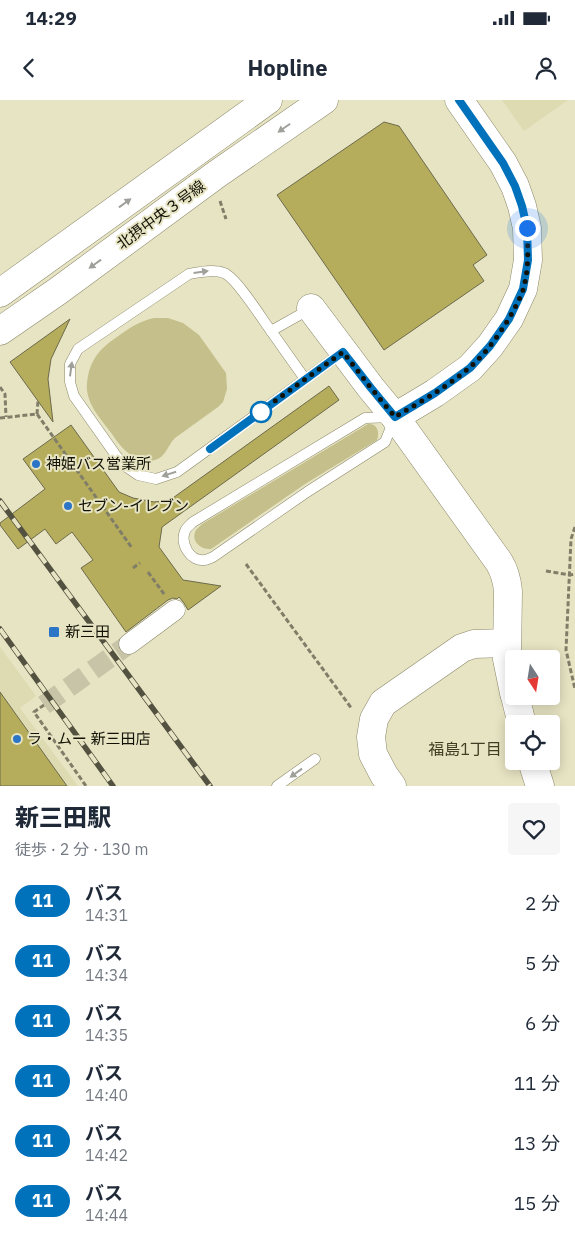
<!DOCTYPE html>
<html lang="ja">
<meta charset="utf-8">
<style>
:root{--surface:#fff;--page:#f6f6f7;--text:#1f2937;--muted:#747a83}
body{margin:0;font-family:"IBM Plex Sans","Noto Sans JP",sans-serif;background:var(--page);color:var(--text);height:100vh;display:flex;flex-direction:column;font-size:19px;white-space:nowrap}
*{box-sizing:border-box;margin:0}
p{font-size:16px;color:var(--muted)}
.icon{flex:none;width:28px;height:28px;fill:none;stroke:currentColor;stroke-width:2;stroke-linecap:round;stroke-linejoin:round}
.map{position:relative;height:686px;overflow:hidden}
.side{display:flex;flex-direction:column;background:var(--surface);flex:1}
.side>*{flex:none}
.badge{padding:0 10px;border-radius:16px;font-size:18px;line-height:32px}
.needle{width:32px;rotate:168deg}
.fabs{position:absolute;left:505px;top:550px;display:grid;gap:10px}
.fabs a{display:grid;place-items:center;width:55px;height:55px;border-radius:5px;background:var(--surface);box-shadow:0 2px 12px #0003;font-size:25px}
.you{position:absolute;width:25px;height:25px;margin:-12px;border:4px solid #fff;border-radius:50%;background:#1a73e8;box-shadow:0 0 0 8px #1a73e833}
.map>.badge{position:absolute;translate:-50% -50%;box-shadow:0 0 0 2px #fff}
.round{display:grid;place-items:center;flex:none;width:52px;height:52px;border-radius:5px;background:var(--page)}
.head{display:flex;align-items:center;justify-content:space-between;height:85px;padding:0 15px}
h1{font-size:24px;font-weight:800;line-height:38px}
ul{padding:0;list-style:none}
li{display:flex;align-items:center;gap:15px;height:60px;padding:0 15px}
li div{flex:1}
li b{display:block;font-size:19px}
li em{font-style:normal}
li .badge{min-width:55px;font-weight:700;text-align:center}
.status{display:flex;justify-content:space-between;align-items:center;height:35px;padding:0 25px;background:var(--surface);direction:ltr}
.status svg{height:14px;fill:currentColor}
header{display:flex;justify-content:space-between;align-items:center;height:65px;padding:0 15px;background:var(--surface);font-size:22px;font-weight:800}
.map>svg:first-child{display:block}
</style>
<div class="status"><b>14:29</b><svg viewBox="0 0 49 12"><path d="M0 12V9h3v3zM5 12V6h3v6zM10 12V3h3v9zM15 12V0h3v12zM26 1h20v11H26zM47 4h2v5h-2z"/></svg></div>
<header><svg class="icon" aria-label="back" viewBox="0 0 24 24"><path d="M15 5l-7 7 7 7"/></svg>Hopline<svg class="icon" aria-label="person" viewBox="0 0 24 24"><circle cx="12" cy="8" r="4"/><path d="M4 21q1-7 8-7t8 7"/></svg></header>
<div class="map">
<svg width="575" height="686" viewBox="0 0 575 686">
<rect width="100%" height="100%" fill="#e7e4c3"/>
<g fill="#dedbb3">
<polygon points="502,0 568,0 524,31"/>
<polygon points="0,547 36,596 20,608 78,686 0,686"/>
</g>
<g fill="#c4bf8b">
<path d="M154 218H168L183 223 199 235 226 273 227 289 223 302 218 307 175 338C167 346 166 357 155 360 146 363 134 358 127 352 121 347 116 340 112 334 101 319 85 303 87 283 89 261 99 249 117 237 129 228 140 221 154 218Z"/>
<path d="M368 324C377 323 380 332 377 340L305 384 211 449C201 450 190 441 196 430 198 428 200 426 202 424Z"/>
</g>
<g fill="#b5ad5b" stroke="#6d6a4d">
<polygon points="384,22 399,26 487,155 473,165 484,181 384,250 277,95"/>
<polygon points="70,219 51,259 48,279 53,322 10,262"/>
<polygon points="329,286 339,300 162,427 159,447 183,480 221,486 188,510 184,503 179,497 177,499 173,498 168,500 126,532 81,468 93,460 72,432 56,444 45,429 18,449 0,425 0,423 45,389 23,359 71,325 119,392 133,398 154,402 170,400"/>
<polygon points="0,592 67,686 0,686"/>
</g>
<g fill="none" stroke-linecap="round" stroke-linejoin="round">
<polyline stroke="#c7c4a7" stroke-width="20" stroke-dasharray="20 10" stroke-linecap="butt" points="44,605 129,544"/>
<defs>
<g id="lane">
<path d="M310 209 271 231C262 219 236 177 224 173 214 169 199 172 189 174L78 249 70 264V282L74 296 122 364 138 375 156 379 177 372 343 252"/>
<polyline points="271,231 305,279"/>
<path d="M395 317 385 342 307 392 213 457C210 458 207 460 205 460 190 462 180 444 185 431 186 428 190 425 193 422L365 318Z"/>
<polyline points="277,686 315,659"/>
</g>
<polyline id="street" points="129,544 175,510"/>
<g id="secondary">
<polyline points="0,193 268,0"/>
<path d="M311 208 371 288 395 317 499 462C505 472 507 480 508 491L507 559 514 593"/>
<polyline points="0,231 58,191 217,74 324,0"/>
<polyline points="395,317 435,293 470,268 490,246 509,219 523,189 528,160 527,128 522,106 515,86 503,63 459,0"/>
<polyline points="515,596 522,624"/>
<polyline points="532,661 540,686"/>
<polyline points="392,686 384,675 373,654 371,637 374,619 383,603 462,548 474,544 506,543"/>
</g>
</defs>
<use href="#lane" stroke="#8b886a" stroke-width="11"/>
<use href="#street" stroke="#8b886a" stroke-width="21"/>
<use href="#secondary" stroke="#8b886a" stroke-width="29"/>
<g stroke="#807e68" stroke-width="3" stroke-dasharray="5 2.5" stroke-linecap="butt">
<polyline points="220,101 226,119"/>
<polyline points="0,287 5,294 6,317"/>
<polyline points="37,314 38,301"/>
<polyline points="0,318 37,314 132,448"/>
<polyline points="575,427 571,439 566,550 575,589"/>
<polyline points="246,464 352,609"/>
<polyline points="133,468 140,463"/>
<polyline points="546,471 570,475 575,474"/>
<polyline points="148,472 164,494"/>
<polyline points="44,605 34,612 86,686"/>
</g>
<use href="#lane" stroke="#fff" stroke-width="10"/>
<use href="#street" stroke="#fff" stroke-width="20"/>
<use href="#secondary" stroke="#fff" stroke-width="28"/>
<defs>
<g id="rail">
<polyline points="0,401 210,686"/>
<polyline points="0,529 113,686"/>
</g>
</defs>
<use href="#rail" stroke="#535140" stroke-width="5.5"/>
<use href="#rail" stroke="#e7e4c3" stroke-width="4" stroke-dasharray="11" stroke-linecap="butt"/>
</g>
<defs><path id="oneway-solid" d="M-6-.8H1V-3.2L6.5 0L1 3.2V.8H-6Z" transform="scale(1.25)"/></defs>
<g fill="#a0a09b">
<use href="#oneway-solid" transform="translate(284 28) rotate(145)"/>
<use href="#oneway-solid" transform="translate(125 103) rotate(-36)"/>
<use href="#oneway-solid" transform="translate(95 164) rotate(144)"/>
<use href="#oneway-solid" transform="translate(201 172) rotate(-8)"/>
<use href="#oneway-solid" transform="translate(71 269) rotate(-82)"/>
<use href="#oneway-solid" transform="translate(169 374) rotate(162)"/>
<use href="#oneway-solid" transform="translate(296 673) rotate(144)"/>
</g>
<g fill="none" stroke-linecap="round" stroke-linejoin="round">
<defs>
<polyline id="line" points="210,349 343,252 371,288 395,317 435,293 470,268 490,246 509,219 523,189 528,160 527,128 522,106 515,86 503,63 459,0"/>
</defs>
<use href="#line" stroke="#fff" stroke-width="11"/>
<use href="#line" stroke="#0072bc" stroke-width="8"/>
<path stroke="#121106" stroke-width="5" stroke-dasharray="0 9" d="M261 312 257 314 343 252 371 288 395 317C420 302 447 287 469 268 489 252 515 213 523 190 529 170 528 149 527 128"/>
</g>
<circle fill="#fff" stroke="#0072bc" stroke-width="2.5" cx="261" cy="312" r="10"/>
<g fill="#2c75c6" stroke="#e7e4c3" stroke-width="2">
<circle cx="36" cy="364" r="5"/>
<circle cx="68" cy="406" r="5"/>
<rect x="48" y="526" width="12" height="12" rx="2.5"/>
<circle cx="17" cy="639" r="5"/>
</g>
<g text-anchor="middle" stroke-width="4" stroke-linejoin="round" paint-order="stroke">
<g font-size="15" fill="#121106" stroke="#e7e4c3">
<text transform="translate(161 115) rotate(-36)" y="5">北摂中央３号線</text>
</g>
<g font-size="15" fill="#121106" stroke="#e7e4c3" text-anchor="start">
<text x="46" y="369">神姫バス営業所</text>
<text x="78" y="411">セブン-イレブン</text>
<text x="65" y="537">新三田</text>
<text x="27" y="644">ラ・ムー 新三田店</text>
</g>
<g font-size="16" fill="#413e23" stroke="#e7e4c3">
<text x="465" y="655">福島1丁目</text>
</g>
</g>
</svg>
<div class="fabs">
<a><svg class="needle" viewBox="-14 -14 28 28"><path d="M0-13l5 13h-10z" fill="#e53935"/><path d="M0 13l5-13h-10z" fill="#747a83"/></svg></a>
<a><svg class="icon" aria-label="locate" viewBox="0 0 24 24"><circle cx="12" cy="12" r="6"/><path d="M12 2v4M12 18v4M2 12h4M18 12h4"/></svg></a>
</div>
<div class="you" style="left:527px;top:128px"></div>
</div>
<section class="side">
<div class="head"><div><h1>新三田駅</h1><p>徒歩 · 2 分 · 130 m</p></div><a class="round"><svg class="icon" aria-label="heart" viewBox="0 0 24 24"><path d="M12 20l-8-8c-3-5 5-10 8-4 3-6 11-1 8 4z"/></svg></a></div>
<ul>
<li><span class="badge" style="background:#0072bc;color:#fff">11</span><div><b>バス</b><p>14:31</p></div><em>2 分</em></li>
<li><span class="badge" style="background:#0072bc;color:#fff">11</span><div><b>バス</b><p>14:34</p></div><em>5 分</em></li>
<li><span class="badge" style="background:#0072bc;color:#fff">11</span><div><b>バス</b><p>14:35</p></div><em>6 分</em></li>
<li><span class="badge" style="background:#0072bc;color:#fff">11</span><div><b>バス</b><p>14:40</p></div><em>11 分</em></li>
<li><span class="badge" style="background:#0072bc;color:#fff">11</span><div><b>バス</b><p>14:42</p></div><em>13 分</em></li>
<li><span class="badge" style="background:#0072bc;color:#fff">11</span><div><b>バス</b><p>14:44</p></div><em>15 分</em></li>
</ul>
</section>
